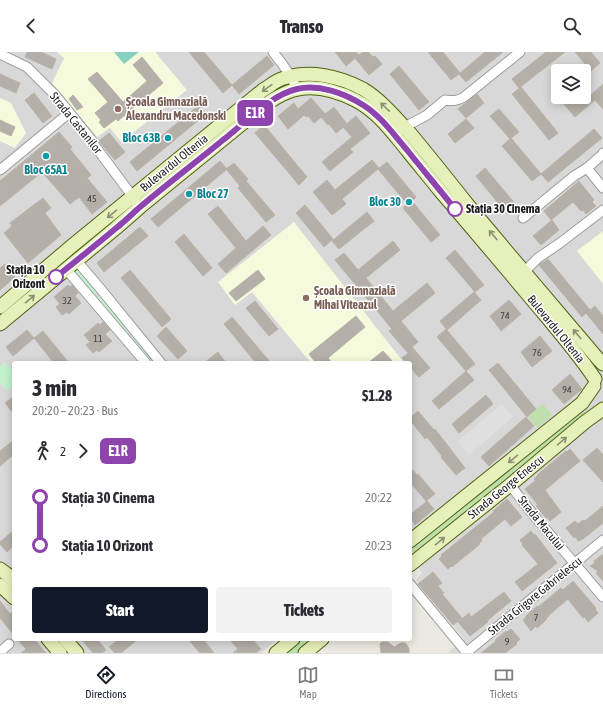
<!DOCTYPE html>
<meta charset="utf-8">
<style>
:root{--surface:#fff;--page:#f2f2f3;--text:#2b2b33;--muted:#7c7c81;--line:#e1e1e2;--accent:#111827}
body{margin:0;font-family:"Asap Condensed",sans-serif;background:var(--page);color:var(--text);height:100vh;display:flex;flex-direction:column;font-size:15px;white-space:nowrap}
*{box-sizing:border-box;margin:0}
p{font-size:13px;color:var(--muted)}
.icon{flex:none;width:22px;height:22px;fill:none;stroke:currentColor;stroke-width:2;stroke-linecap:round;stroke-linejoin:round}
.map{position:relative;flex:1;overflow:hidden}
.side{position:absolute;left:12px;top:309px;width:400px;height:280px;display:flex;flex-direction:column;background:var(--surface);border-radius:4px;box-shadow:0 2px 10px #0003}
.side>*{flex:none}
.badge{padding:0 8px;border-radius:6px;font-size:14px;line-height:26px}
.fabs{position:absolute;left:551px;top:12px;display:grid;gap:8px}
.fabs a{display:grid;place-items:center;width:40px;height:40px;border-radius:4px;background:var(--surface);box-shadow:0 2px 10px #0003;font-size:20px}
.map>.badge{position:absolute;translate:-50% -50%;box-shadow:0 0 0 2px #fff}
.legs{display:flex;align-items:center;gap:6px;height:44px;padding:0 20px;font-size:13px}
.legs p{margin-inline-start:auto}
.overview{display:flex;align-items:center;justify-content:space-between;height:68px;padding:0 20px}
h1{font-size:22px;font-weight:800;line-height:30px}
.primary-button{display:flex;gap:8px;margin-top:auto;padding:8px 20px}
.primary-button a{flex:1;height:46px;border-radius:4px;background:var(--accent);color:#fff;font-size:16px;font-weight:800;line-height:46px;text-align:center}
.primary-button a+a{background:var(--page);color:var(--text)}
ul{padding:0 20px;list-style:none}
li{display:flex;align-items:center;gap:14px;height:48px;font-size:15px}
li i{display:grid;place-items:center;width:6px;height:100%;margin:0 5px;background:currentColor}
li i::after{content:'';width:10px;height:10px;margin:-5px;border:3px solid;border-radius:50%;background:var(--surface)}
li p{margin-inline-start:auto}
li:first-child i{background:linear-gradient(#0000 50%,currentColor 0)}
li:last-child i{background:linear-gradient(currentColor 50%,#0000 0)}
header{display:flex;justify-content:space-between;align-items:center;height:52px;padding:0 20px;background:var(--surface);font-size:18px;font-weight:800}
.dock{display:flex;justify-content:space-around;align-items:center;height:56px;border-top:1px solid var(--line);background:var(--surface);font-size:11px;color:var(--muted)}
.dock a{display:grid;justify-items:center;gap:2px}
.dock .on{color:var(--accent)}
.map>svg:first-child{display:block}
</style>
<header><svg class="icon" aria-label="back" viewBox="0 0 24 24"><path d="M15 5l-7 7 7 7"/></svg>Transo<svg class="icon" aria-label="search" viewBox="0 0 24 24"><circle cx="10" cy="10" r="6"/><path d="M15 15l6 6"/></svg></header>
<div class="map">
<svg width="603" height="601" viewBox="0 0 603 601">
<rect width="100%" height="100%" fill="#ebe9e1"/>
<path fill="#d9d8d8" fill-rule="evenodd" d="M0 0H603V601H448L464 587 416 528 422 521 410 505V311H14V587H277L261 601H0ZM558 19H584V45H558Z"/>
<g fill="#f6fadc">
<polygon points="57,0 155,0 187,38 121,90 110,76 97,85 52,31 64,6"/>
<polygon points="0,46 11,51 26,81 15,96 0,89"/>
<polygon points="294,170 404,311 311,311 252,240 235,253 218,230"/>
<polygon points="603,179 603,232 577,199"/>
</g>
<g fill="#bfe0ad">
<polygon points="543,352 552,363 537,376 528,365"/>
<polygon points="580,356 588,364 410,506 410,493"/>
<polygon points="299,587 318,587 301,601 282,601"/>
</g>
<g fill="#c2f1cc">
<polygon points="79,215 99,239 93,244 72,220"/>
<polygon points="101,242 131,278 125,283 96,248"/>
<polygon points="133,281 158,311 148,311 127,286"/>
<polygon points="5,310 14,320 14,333 7,339 0,331 0,315"/>
</g>
<polygon fill="#88d1bf" points="114,0 139,0 124,12"/>
<polygon fill="#dfdfdf" points="502,352 513,365 469,403 458,389"/>
<g fill="#b4afa8" stroke="#bbb2a6">
<polygon points="27,0 41,0 56,7 52,17 25,5"/>
<polygon points="189,0 204,0 232,33 223,41"/>
<polygon points="335,0 356,0 359,3 346,14"/>
<polygon points="363,0 368,0 373,5 375,4 382,12 369,23 355,6"/>
<polygon points="428,0 443,0 460,21 451,28"/>
<polygon points="485,0 503,0 466,30 459,22"/>
<polygon points="546,0 565,0 519,36 512,27"/>
<polygon points="575,0 591,0 600,11 591,19"/>
<polygon points="267,4 274,13 239,42 232,33"/>
<polygon points="142,5 163,31 118,69 116,67 104,76 99,70 101,68 95,61 108,50 88,27 97,20 123,50 147,29 133,13"/>
<polygon points="399,14 429,50 419,58 390,22"/>
<polygon points="0,22 20,31 16,41 0,34"/>
<polygon points="603,32 603,57 595,48 575,65 563,51 570,45 584,45 584,35 591,43"/>
<polygon points="521,35 558,81 549,88 512,42"/>
<polygon points="34,41 52,64 43,71 25,48"/>
<polygon points="477,42 484,51 466,66 458,57"/>
<polygon points="73,43 83,55 77,58 69,47"/>
<polygon points="311,46 325,62 314,71 308,64 306,65 304,63 288,77 278,64 294,51 298,57"/>
<polygon points="199,53 206,62 137,119 130,110"/>
<polygon points="334,55 347,72 336,81 329,72 328,73 321,65"/>
<polygon points="499,57 519,80 511,86 541,122 532,129 502,94 510,87 490,64"/>
<polygon points="356,64 370,81 350,97 353,100 330,119 322,110 352,85 343,75"/>
<polygon points="466,67 474,76 455,91 448,82"/>
<polygon points="0,68 15,75 11,84 0,79"/>
<polygon points="264,73 307,125 299,133 255,81"/>
<polygon points="594,77 602,86 548,130 541,122"/>
<polygon points="59,80 72,95 70,97 91,123 87,126 107,150 92,162 79,145 70,152 42,120 0,154 0,129"/>
<polygon points="109,81 125,100 115,108 99,89"/>
<polygon points="372,108 379,116 342,147 346,152 332,163 313,140 327,128 335,138"/>
<polygon points="220,109 227,117 158,175 151,167"/>
<polygon points="387,110 416,145 412,149 440,183 431,190 403,156 407,152 378,117"/>
<polygon points="234,111 248,127 246,129 275,163 266,170 238,136 240,134 226,117"/>
<polygon points="485,116 517,154 507,162 476,124"/>
<polygon points="579,129 594,148 592,150 596,154 586,162 583,158 581,159 573,150 551,168 544,159"/>
<polygon points="43,146 51,156 45,161 61,183 28,211 4,181 12,174 10,171"/>
<polygon points="305,153 333,187 324,195 296,161"/>
<polygon points="218,154 246,189 263,174 271,183 226,221 218,212 236,196 208,162"/>
<polygon points="367,160 374,169 339,197 332,189"/>
<polygon points="552,168 559,178 541,193 533,184"/>
<polygon points="140,175 148,184 104,220 97,211"/>
<polygon points="184,182 212,216 203,224 175,190"/>
<polygon points="393,189 400,198 366,226 393,259 427,231 435,241 401,269 418,290 412,295 430,316 419,325 410,315 410,311 407,311 402,306 408,301 389,279 392,277 335,208 344,201 358,218"/>
<polygon points="455,198 484,233 475,240 446,206"/>
<polygon points="548,207 590,258 595,254 603,264 603,282 586,261 582,265 539,213"/>
<polygon points="5,212 15,225 0,238 0,216"/>
<polygon points="130,218 171,267 162,275 121,226"/>
<polygon points="258,218 265,227 236,249 229,241"/>
<polygon points="68,233 70,235 72,233 78,241 75,244 81,251 69,262 67,260 62,263 56,255 60,252 54,245"/>
<polygon points="474,240 481,248 447,278 440,269"/>
<polygon points="509,248 521,262 501,279 490,264"/>
<polygon points="255,249 278,277 269,284 246,256"/>
<polygon points="356,264 365,275 328,306 332,311 316,311 309,302"/>
<polygon points="232,265 271,311 256,311 224,272"/>
<polygon points="103,270 110,278 105,282 112,289 99,300 97,298 93,301 86,293 90,290 84,283 98,271 100,273"/>
<polygon points="166,275 187,299 178,307 157,284"/>
<polygon points="446,277 475,312 466,319 437,285"/>
<polygon points="27,278 34,286 13,304 6,295"/>
<polygon points="43,279 69,311 54,311 34,286"/>
<polygon points="540,284 552,299 532,315 521,300"/>
<polygon points="383,299 394,311 368,311"/>
<polygon points="218,300 226,311 204,311"/>
<polygon points="498,311 536,357 527,365 489,318"/>
<polygon points="466,319 474,328 439,357 432,349"/>
<polygon points="570,322 582,337 564,352 552,338"/>
<polygon points="486,343 493,352 459,381 452,372"/>
<polygon points="14,344 14,362 5,351"/>
<polygon points="418,359 434,378 435,377 465,416 456,423 441,405 442,404 427,385 425,387 410,368 410,366"/>
<polygon points="526,365 534,374 489,414 481,405"/>
<polygon points="14,388 14,402 0,414 0,399"/>
<polygon points="597,396 603,403 603,430 583,408"/>
<polygon points="570,397 580,409 545,438 558,456 561,460 550,469 547,465 546,466 536,454 538,453 525,437 536,428 534,427 538,423 537,423 566,399 567,400"/>
<polygon points="410,415 417,423 418,422 435,442 426,449 410,430"/>
<polygon points="507,447 522,465 511,474 505,467 481,487 482,489 479,491 480,492 452,515 451,514 448,517 439,507 442,504 441,503 494,460 493,459"/>
<polygon points="427,449 434,457 415,473 410,466 410,463"/>
<polygon points="603,454 603,471 583,487 578,489 576,485 574,486 566,476 575,469 578,472 583,468 585,469"/>
<polygon points="14,478 14,493 7,500 0,492 0,490"/>
<polygon points="531,479 534,483 535,482 557,511 522,539 515,530 538,512 522,493 523,492 520,488"/>
<polygon points="603,502 603,529 596,521 598,519 590,514 595,511 594,509"/>
<polygon points="433,520 442,531 438,534 444,541 442,542 462,566 453,573 418,532"/>
<polygon points="573,529 596,556 595,557 598,561 588,570 585,565 583,566 568,547 549,563 549,564 546,566 547,567 537,576 536,574 531,579 523,568 526,565 526,564 537,554 538,555 561,536 563,538"/>
<polygon points="504,540 511,549 487,569 488,570 470,584 458,570 469,561 471,565 479,559"/>
<polygon points="0,549 10,562 14,558 14,583 0,566"/>
<polygon points="511,577 520,587 516,591 517,592 505,601 481,601 496,589 495,588 506,579 507,580"/>
<polygon points="17,587 34,587 46,601 21,601 26,597"/>
<polygon points="81,587 97,587 106,598 102,601 93,601"/>
<polygon points="119,587 138,587 121,601 115,601 109,595"/>
<polygon points="188,587 203,587 214,601 200,601"/>
<polygon points="229,587 252,587 261,597 256,601 233,601 238,597"/>
<polygon points="382,590 388,590 394,595 401,591 405,591 407,593 409,597 409,601 381,601 380,592"/>
</g>
<g fill="none" stroke-linecap="round" stroke-linejoin="round">
<defs>
<g id="street">
<path d="M273 0C283 12 291 23 297 37"/>
<polyline points="0,2 27,15 56,44 90,86 95,94 136,149"/>
<path d="M399 78 427 63 445 48C453 49 458 49 464 45L520 0"/>
<polyline points="587,116 603,136"/>
<polyline points="0,118 69,61"/>
<polyline points="523,166 574,124 587,116 602,103 603,101"/>
<polyline points="76,208 99,235 161,311"/>
<polyline points="66,217 146,311"/>
<polyline points="521,223 538,206 560,191 603,158"/>
<polyline points="510,433 536,466 603,545"/>
<polyline points="410,532 467,601"/>
<polyline points="0,600 9,592"/>
<polyline points="467,600 603,488"/>
</g>
<g id="secondary">
<path d="M0 255 73 193 263 38C270 34 276 28 284 26 310 18 339 24 363 37 381 48 395 65 409 80 429 104 449 129 468 153 511 205 555 256 599 308L603 312"/>
<path d="M0 272 116 176 140 155 265 53C272 48 280 43 288 40 310 31 335 38 355 48 377 59 392 80 407 98 418 112 430 126 441 140 473 177 504 214 535 251 556 276 577 300 595 327"/>
<polyline points="410,489 582,351 594,334"/>
<polyline points="410,513 510,433 585,370 603,357"/>
<polyline points="0,517 8,523 14,529"/>
<polyline points="0,533 14,546"/>
<polyline points="48,587 60,601"/>
<polyline points="65,587 77,601"/>
<polyline points="276,601 293,587"/>
<polyline points="305,601 322,587"/>
</g>
</defs>
<use href="#street" stroke="#9c9c9c" stroke-width="11"/>
<use href="#secondary" stroke="#4f6211" stroke-width="15"/>
<use href="#street" stroke="#fff" stroke-width="9"/>
<use href="#secondary" stroke="#e6f0ba" stroke-width="13"/>
</g>
<defs><path id="oneway-shaft" d="M-6 0H5M1.5-3L5.5 0L1.5 3" fill="none" stroke-width="1.6" stroke-linecap="round" stroke-linejoin="round"/></defs>
<g stroke="#8b9072">
<use href="#oneway-shaft" transform="translate(267 36) rotate(145)"/>
<use href="#oneway-shaft" transform="translate(385 55) rotate(-136)"/>
<use href="#oneway-shaft" transform="translate(112 162) rotate(141)"/>
<use href="#oneway-shaft" transform="translate(493 183) rotate(-130)"/>
<use href="#oneway-shaft" transform="translate(30 247) rotate(-39)"/>
<use href="#oneway-shaft" transform="translate(577 282) rotate(-130)"/>
<use href="#oneway-shaft" transform="translate(562 389) rotate(-40)"/>
<use href="#oneway-shaft" transform="translate(513 407) rotate(141)"/>
<use href="#oneway-shaft" transform="translate(440 489) rotate(-39)"/>
</g>
<g fill="none" stroke-linecap="round" stroke-linejoin="round">
<defs>
<path id="line-1" d="M56 225C76 209 96 193 115 177 124 170 132 162 140 155 167 132 195 111 223 88 244 72 270 43 297 37 319 32 344 41 363 53 381 64 394 83 407 98 423 118 439 137 455 157"/>
</defs>
<use href="#line-1" stroke="#fff" stroke-width="9"/>
<use href="#line-1" stroke="#8e44ad" stroke-width="6"/>
</g>
<g fill="#8d6e63" stroke="#fff" stroke-width="1.5">
<circle cx="118" cy="57" r="4"/>
<circle cx="306" cy="246" r="4"/>
</g>
<g fill="#0f9aa8" stroke="#fff" stroke-width="1.5">
<circle cx="168" cy="86" r="4"/>
<circle cx="46" cy="104" r="4"/>
<circle cx="189" cy="142" r="4"/>
<circle cx="409" cy="150" r="4"/>
</g>
<g fill="#fff" stroke="#8e44ad" stroke-width="2">
<circle cx="455" cy="157" r="7"/>
<circle cx="56" cy="225" r="7"/>
</g>
<g text-anchor="middle" stroke-width="3" stroke-linejoin="round" paint-order="stroke">
<g font-size="10" fill="#41403e">
<text x="92" y="150">45</text>
<text x="67" y="252">32</text>
<text x="505" y="267">74</text>
<text x="98" y="290">11</text>
<text x="537" y="304">76</text>
<text x="567" y="341">94</text>
<text x="536" y="569">7</text>
<text x="507" y="593">9</text>
</g>
<g font-size="12" font-weight="bold" fill="#785e54" stroke="#fff" text-anchor="start">
<text x="126" y="54">Școala Gimnazială<tspan x="126" dy="14">Alexandru Macedonski</tspan></text>
<text x="314" y="243">Școala Gimnazială<tspan x="314" dy="14">Mihai Viteazul</tspan></text>
</g>
<g font-size="12" fill="#1b1b1b" stroke="#fff">
<text transform="translate(76 71) rotate(51)" y="4">Strada Castanilor</text>
<text transform="translate(174 111) rotate(-39)" y="4">Bulevardul Oltenia</text>
<text transform="translate(556 277) rotate(51)" y="4">Bulevardul Oltenia</text>
<text transform="translate(506 435) rotate(-39)" y="4">Strada George Enescu</text>
<text transform="translate(541 471) rotate(51)" y="4">Strada Macului</text>
<text transform="translate(535 544) rotate(-39)" y="4">Strada Grigore Gabrielescu</text>
</g>
<g font-size="12" font-weight="bold" fill="#0d838f" stroke="#fff" text-anchor="end">
<text x="160" y="90">Bloc 63B</text>
<text x="46" y="122" text-anchor="middle">Bloc 65A1</text>
<text x="197" y="146" text-anchor="start">Bloc 27</text>
<text x="401" y="154">Bloc 30</text>
</g>
<g font-size="12" font-weight="bold" fill="#1b1b1b" stroke="#fff" text-anchor="start">
<text x="466" y="161">Stația 30 Cinema</text>
<text x="45" y="222" text-anchor="end">Stația 10<tspan x="45" dy="14">Orizont</tspan></text>
</g>
</g>
</svg>
<div class="fabs">
<a><svg class="icon" aria-label="layers" viewBox="0 0 24 24"><path d="M12 4l9 5-9 5-9-5zM3 14l9 5 9-5"/></svg></a>
</div>
<b class="badge" style="left:255px;top:61px;background:#8e44ad;color:#fff">E1R</b>
<section class="side">
<div class="overview"><div><h1>3 min</h1><p>20:20 – 20:23 · Bus</p></div><b>$1.28</b></div>
<div class="legs"><svg class="icon" aria-label="walk" viewBox="0 0 24 24"><circle cx="13" cy="4" r="2"/><path d="M13 8l-2 6 4 7M11 14l-3 7M7 12l3-4h3l4 4"/></svg>2<svg class="icon" aria-label="forward" viewBox="0 0 24 24"><path d="M9 5l7 7-7 7"/></svg><b class="badge" style="background:#8e44ad;color:#fff">E1R</b></div>
<ul>
<li><i style="color:#8e44ad"></i><b>Stația 30 Cinema</b><p>20:22</p></li>
<li><i style="color:#8e44ad"></i><b>Stația 10 Orizont</b><p>20:23</p></li>
</ul>
<div class="primary-button"><a>Start</a><a>Tickets</a></div>
</section>
</div>
<nav class="dock">
<a class="on"><svg class="icon" aria-label="directions" viewBox="0 0 24 24"><path d="M12 3l9 9-9 9-9-9zM9 14v-3h6M13 9l2 2-2 2"/></svg>Directions</a>
<a><svg class="icon" aria-label="map" viewBox="0 0 24 24"><path d="M3 6l6-2 6 2 6-2v14l-6 2-6-2-6 2zM9 4v14M15 6v14"/></svg>Map</a>
<a><svg class="icon" aria-label="tickets" viewBox="0 0 24 24"><path d="M3 7h18v10H3zM15 7v10"/></svg>Tickets</a>
</nav>
